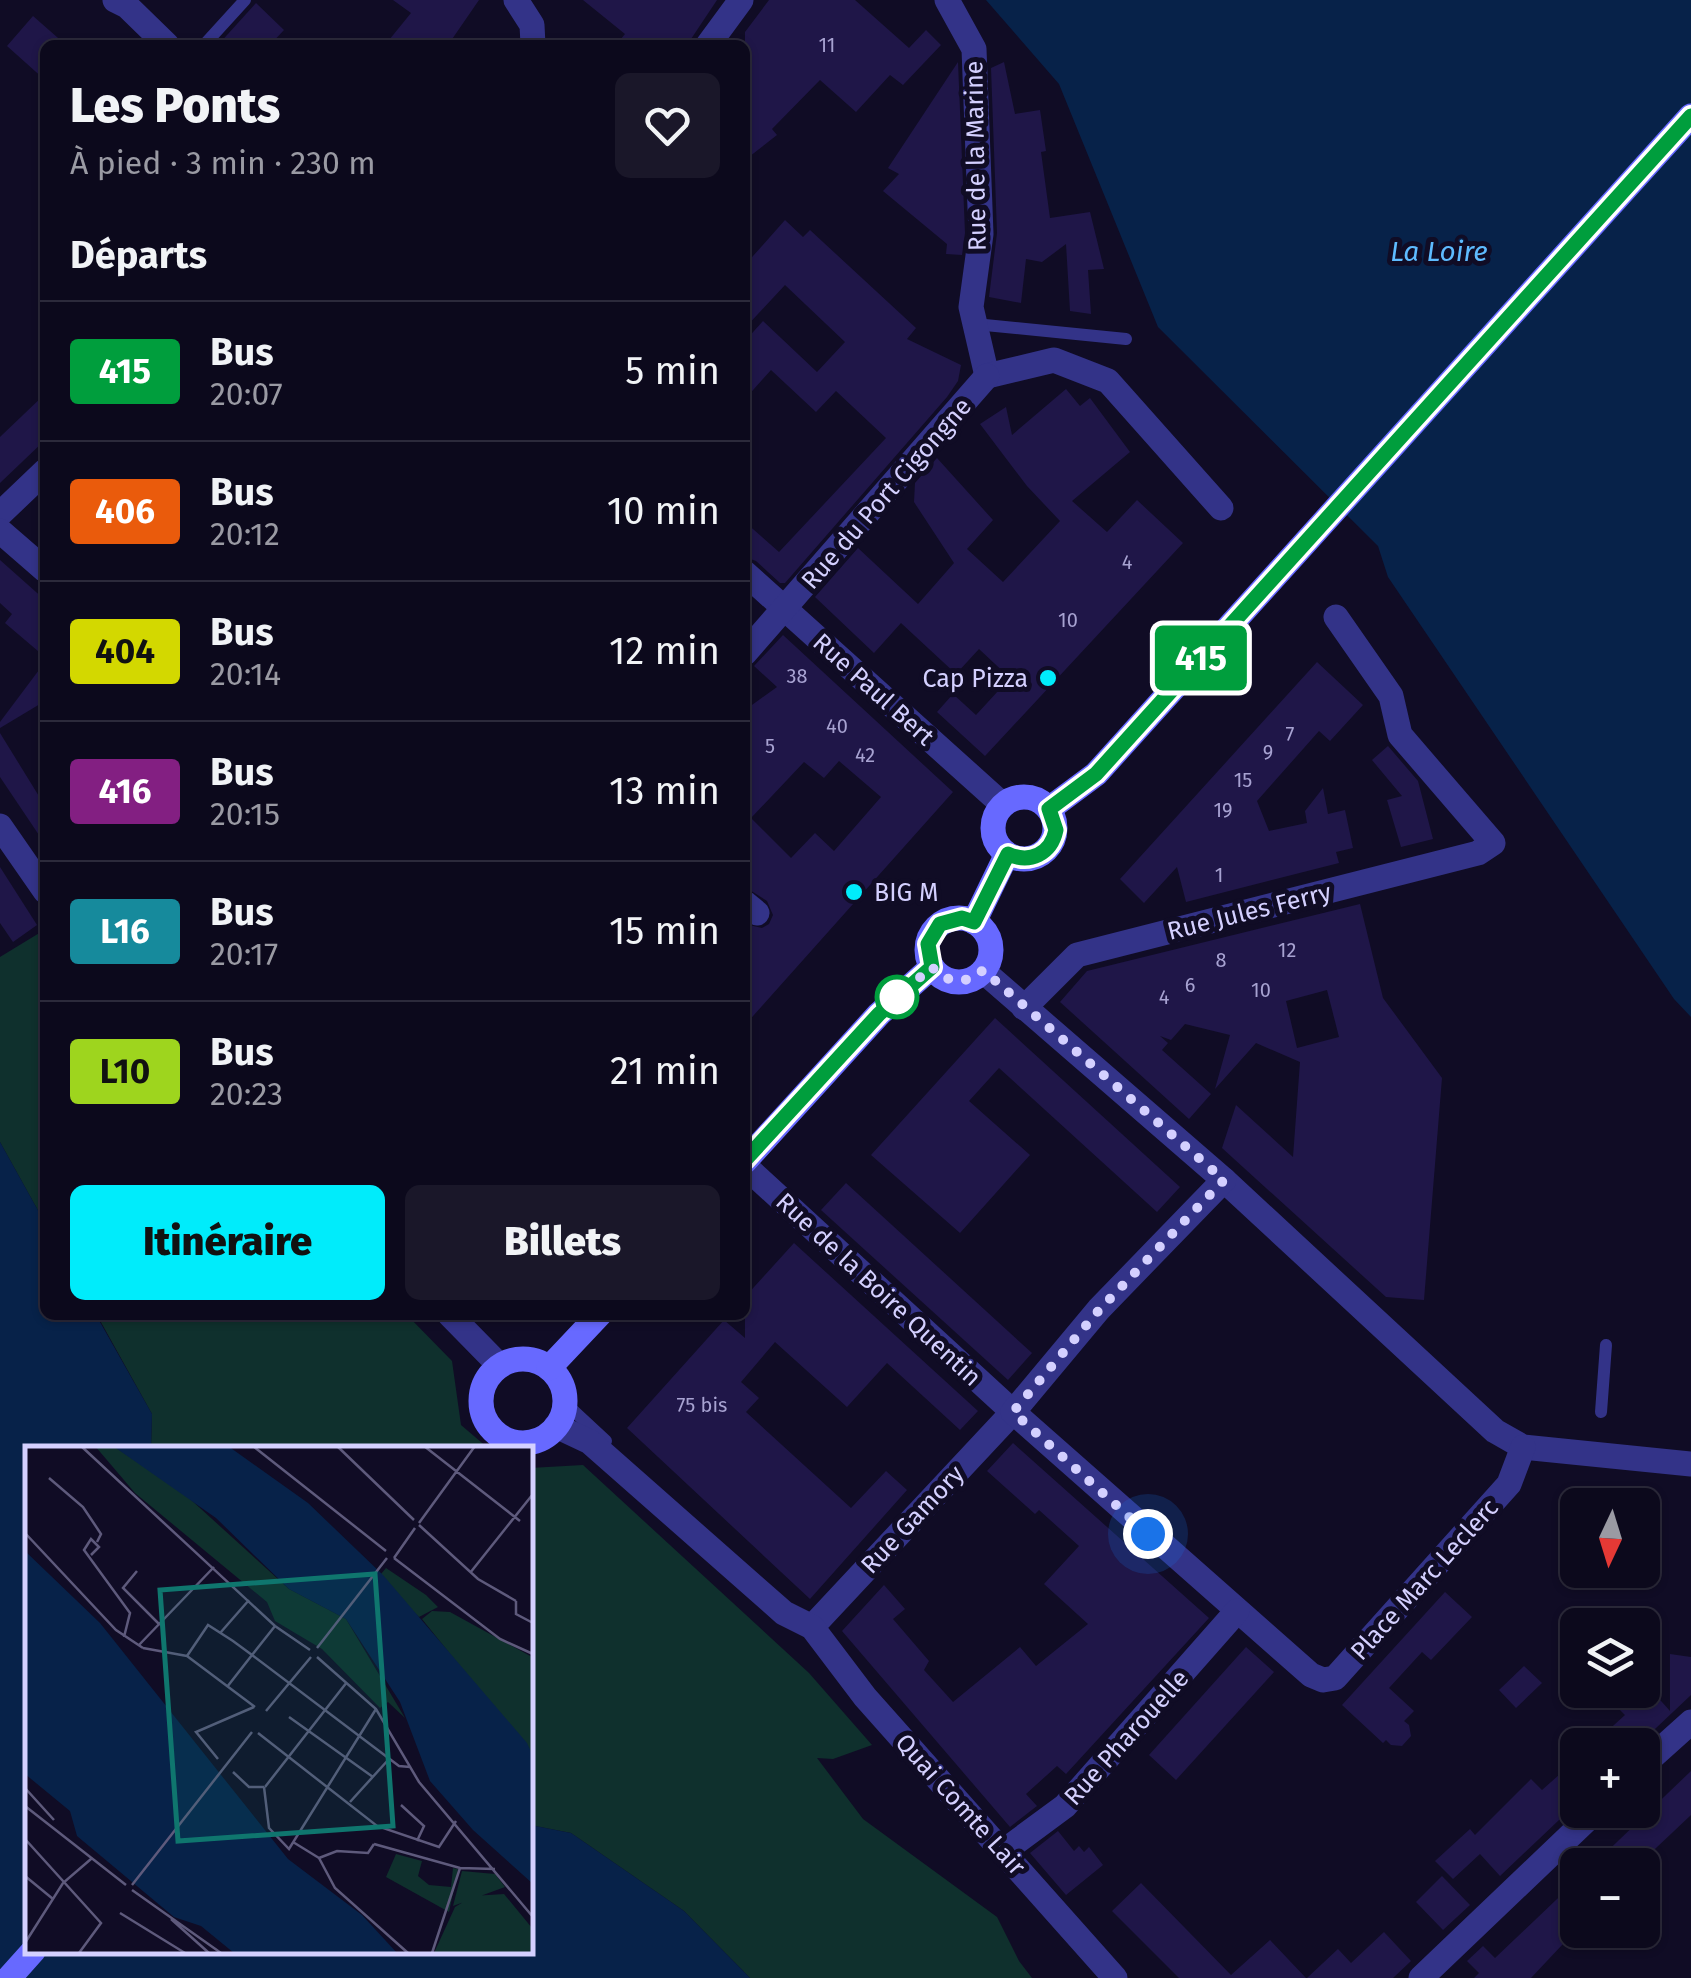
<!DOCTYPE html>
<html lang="fr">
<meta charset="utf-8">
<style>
:root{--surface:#0c091c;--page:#1a1729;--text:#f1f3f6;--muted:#9a9aa3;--line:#2c2a3b;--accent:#00ecfb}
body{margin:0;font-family:"Fira Sans",sans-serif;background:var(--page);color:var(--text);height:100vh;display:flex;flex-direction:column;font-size:38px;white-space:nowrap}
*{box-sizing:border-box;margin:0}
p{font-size:32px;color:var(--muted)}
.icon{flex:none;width:55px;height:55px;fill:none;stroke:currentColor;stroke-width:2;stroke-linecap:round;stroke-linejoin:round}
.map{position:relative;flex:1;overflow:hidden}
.panel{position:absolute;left:40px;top:40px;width:710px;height:1280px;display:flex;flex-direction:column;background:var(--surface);border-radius:15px;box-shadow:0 2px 8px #0004,0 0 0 2px var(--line)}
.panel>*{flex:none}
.badge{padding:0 20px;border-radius:8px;font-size:35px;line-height:65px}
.needle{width:65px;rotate:184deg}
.tools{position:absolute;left:1560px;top:1488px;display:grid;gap:20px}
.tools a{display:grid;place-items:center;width:100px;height:100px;border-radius:15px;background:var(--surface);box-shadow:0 2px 8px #0004,0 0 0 2px var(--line);font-size:50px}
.you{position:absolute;width:50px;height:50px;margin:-25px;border:8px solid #fff;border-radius:50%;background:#1a73e8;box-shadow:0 0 0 15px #1a73e833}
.map>.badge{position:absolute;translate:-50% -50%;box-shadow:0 0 0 5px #fff}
h2{padding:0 30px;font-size:38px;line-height:90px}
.round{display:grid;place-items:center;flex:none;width:105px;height:105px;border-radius:15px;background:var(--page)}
.overview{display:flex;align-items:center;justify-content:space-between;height:170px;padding:0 30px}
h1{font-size:48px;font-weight:800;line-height:75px}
.button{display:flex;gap:20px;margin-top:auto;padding:20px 30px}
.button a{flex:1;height:115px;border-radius:15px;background:var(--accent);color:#111;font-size:40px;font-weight:800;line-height:115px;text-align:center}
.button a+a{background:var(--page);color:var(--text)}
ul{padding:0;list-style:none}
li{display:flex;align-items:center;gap:30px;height:140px;padding:0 30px;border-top:2px solid var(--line)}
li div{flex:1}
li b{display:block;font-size:38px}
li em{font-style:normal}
li .badge{min-width:110px;font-weight:700;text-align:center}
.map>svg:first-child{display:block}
</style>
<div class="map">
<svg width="1691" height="1978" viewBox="0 0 1691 1978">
<rect width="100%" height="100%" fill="#100c25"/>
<g fill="#0f302d">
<polygon points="41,932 45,936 45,1223 0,1142 0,957"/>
<polygon points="97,1315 407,1315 452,1361 461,1425 488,1448 151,1448 152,1414"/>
<polygon points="583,1465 809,1673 872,1745 833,1759 817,1758 863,1819 997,1917 1019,1961 1032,1978 750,1978 684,1911 571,1833 530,1825 530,1468"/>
</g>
<g fill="#072249">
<polygon points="986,0 1691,0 1691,1017 1674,999 1388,577 1378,546 1158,327 1059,84"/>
<polygon points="0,1142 45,1223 45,1315 96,1315 152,1414 151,1448 28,1448 28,1950 530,1950 530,1825 571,1833 684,1911 750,1978 0,1978"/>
</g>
<g fill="#1f1648" fill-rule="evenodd">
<polygon points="393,0 479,0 448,45 385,45 411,13"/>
<polygon points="583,0 717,0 687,45 616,45 625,34"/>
<polygon points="769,0 855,0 909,48 926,30 941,45 903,85 890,75 856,112 820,80 772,129 777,135 745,160 745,32"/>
<polygon points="256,3 284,30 270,45 218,45"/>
<polygon points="33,16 66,45 45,45 45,80 7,46"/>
<polygon points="958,62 965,233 962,255 946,254 947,244 883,191 899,174 888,168"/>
<polygon points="1004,62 1015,114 1040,110 1046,151 1041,152 1050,218 1090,212 1104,269 1088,270 1091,314 1070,311 1066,244 1042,262 1026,259 1021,303 989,297 997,233 991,68"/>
<polygon points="785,220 803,237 810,230 916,328 907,339 961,365 958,381 947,397 785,583 780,583 756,561 745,557 745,522 779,552 886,438 836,391 816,412 771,370 745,399 745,341 763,321 817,372 845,342 785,285 745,328 745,265"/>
<polygon points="1066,389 1080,406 1090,398 1130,452 1072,501 1107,532 1137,500 1183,543 985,756 937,712 953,694 976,715 1010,678 979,649 956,674 901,623 874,653 815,597 858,548 918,604 954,563 914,502 915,483 937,458 993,520 967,549 1003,582 1060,521 1027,486 980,424 1006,407 1012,435"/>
<polygon points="45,394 45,440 0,483 0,437"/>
<polygon points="0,560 45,600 45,657 5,623 12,614 0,603"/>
<path d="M783 635 953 792 745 1025V924L762 928 769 924 773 915 767 901 745 887V710L777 687 754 666ZM839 761 881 797 834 851 815 833 791 858 751 818 804 762 824 778Z"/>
<polygon points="45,662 45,701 0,728 0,722"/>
<polygon points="1317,662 1363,705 1330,741 1319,731 1257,801 1269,831 1307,823 1305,811 1323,788 1328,814 1345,810 1353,848 1336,852 1339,863 1186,902 1177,867 1144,903 1120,879"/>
<polygon points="0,733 45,806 45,844 0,777"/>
<polygon points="1388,746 1418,781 1433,839 1401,847 1387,800 1402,796 1372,760"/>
<polygon points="0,867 37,925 13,942 0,923"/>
<path d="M1360 904 1383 998 1442 1078 1424 1300 1386 1297 1222 1148 1236 1105 1293 1157 1300 1062 1256 1043 1215 1089 1230 1035 1185 1024 1171 1040 1160 1036 1168 1043 1162 1050 1211 1094 1189 1119 1060 1002 1087 971ZM1327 990 1339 1037 1297 1048 1286 1001Z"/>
<polygon points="995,1018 1180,1187 1157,1212 999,1068 969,1101 1030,1155 960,1233 871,1155"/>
<polygon points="846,1183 1032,1353 1008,1380 821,1210"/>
<polygon points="794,1243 978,1411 960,1430 887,1363 847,1407 775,1342 741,1382 759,1398 746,1412 851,1508 886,1471 907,1490 810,1599 627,1428 724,1320 745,1338 745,1297"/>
<polygon points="1013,1443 1209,1618 1066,1774 1057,1766 1026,1794 1037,1806 1010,1827 842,1631 884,1585 905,1609 893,1619 929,1661 924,1670 953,1702 1020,1647 1036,1666 1088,1624 1044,1584 1079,1546 1039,1510 1035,1514 987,1471"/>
<polygon points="1445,1592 1472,1617 1431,1660 1422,1652 1389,1688 1414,1711 1404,1721 1409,1725 1411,1736 1402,1746 1391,1745 1386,1740 1383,1743 1342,1705"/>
<polygon points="1246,1647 1274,1672 1176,1780 1149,1755"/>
<polygon points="1670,1654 1691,1657 1691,1695 1638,1745 1592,1745 1625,1715 1618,1708 1638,1690 1642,1690 1645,1683 1670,1711"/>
<polygon points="1524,1666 1542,1683 1516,1708 1499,1690"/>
<polygon points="1578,1758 1578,1802 1500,1876 1480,1854 1453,1879 1435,1861 1470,1829 1475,1835 1531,1779 1542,1790"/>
<polygon points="1691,1771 1691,1815 1638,1865 1593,1865"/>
<polygon points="1058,1831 1074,1851 1079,1846 1084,1852 1089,1847 1103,1865 1066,1895 1030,1853"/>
<polygon points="1442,1876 1470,1905 1443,1930 1416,1902"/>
<polygon points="1578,1879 1578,1928 1531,1978 1474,1978 1479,1973 1467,1961 1483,1946 1495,1958"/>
<polygon points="1141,1883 1231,1975 1270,1940 1306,1978 1179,1978 1112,1911"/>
<polygon points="1384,1932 1411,1961 1393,1978 1307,1978 1338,1949 1351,1963"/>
</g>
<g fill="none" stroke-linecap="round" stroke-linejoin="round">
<g stroke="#338" stroke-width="12">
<polyline points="204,45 245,0"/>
<polyline points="975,324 1126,339"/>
<polyline points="564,1402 606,1441"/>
<polyline points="1601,1412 1606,1345"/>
</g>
<g stroke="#338" stroke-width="25">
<polyline points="115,0 127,6 167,45"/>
<polyline points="516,0 532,25 533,45"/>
<polyline points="947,0 974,49 981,234 971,307 987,376"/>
<polyline points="708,45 741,0"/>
<polyline points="987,376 1054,360 1108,381 1221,508"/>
<polyline points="0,514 45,471"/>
<polyline points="0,531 45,570"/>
<polyline points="745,573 1003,805"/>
<polyline points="745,653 987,376"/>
<polyline points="0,826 45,891"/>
<polyline points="745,903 757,913"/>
<polyline points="983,971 1224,1180 1495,1431 1523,1447 1691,1464"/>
<polyline points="1024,1008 1077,955 1478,853 1493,843 1400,735 1391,696 1336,617"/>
<polyline points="745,1166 1013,1412 812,1627"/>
<polyline points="1224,1180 1099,1309 1013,1412 1311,1675 1323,1680 1335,1678 1509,1484 1523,1447"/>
<polyline points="450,1315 500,1366"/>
<polyline points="556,1426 590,1442 784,1613 812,1627 865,1697 1115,1978"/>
<polyline points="1642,1766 1691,1722"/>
<polyline points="1004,1851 1065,1806 1237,1611"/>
<polyline points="1421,1978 1597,1810"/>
</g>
<g stroke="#6769ff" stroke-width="25">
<circle cx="1024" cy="828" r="31"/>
<polyline points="1049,809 1096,774 1691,116"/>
<circle cx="959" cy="950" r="32"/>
<polyline points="974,922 1007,854"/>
<polyline points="745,1161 879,1014 932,967"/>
<circle cx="523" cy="1401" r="42"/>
<polyline points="549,1368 599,1315"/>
<polyline points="9,1978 34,1950"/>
</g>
</g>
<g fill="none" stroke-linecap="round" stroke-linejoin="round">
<defs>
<path id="line" d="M745 1160 879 1014 932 967 928 944 940 924 962 918 974 922 1008 854C1030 864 1051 854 1056 830L1049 809 1096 774 1691 116"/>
</defs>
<use href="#line" stroke="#fff" stroke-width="22"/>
<use href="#line" stroke="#009e3d" stroke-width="15"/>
<path stroke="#d4d0ff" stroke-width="10" stroke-dasharray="0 18" d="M897 997 895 999 932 967C946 984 967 985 983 970L1224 1180 1100 1309 1013 1412 1148 1534"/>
</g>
<g fill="#00ecfb" stroke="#100c25" stroke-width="4">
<circle cx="1048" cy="678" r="10"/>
<circle cx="854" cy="892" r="10"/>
</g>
<circle fill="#fff" stroke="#009e3d" stroke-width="5" cx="897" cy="997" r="20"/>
<g text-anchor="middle" stroke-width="10" stroke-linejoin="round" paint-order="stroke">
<g font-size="20" fill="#a7a2d1">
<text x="827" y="52">11</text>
<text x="1127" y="569">4</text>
<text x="1068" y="627">10</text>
<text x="797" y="683">38</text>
<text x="837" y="733">40</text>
<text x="1290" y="741">7</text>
<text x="770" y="753">5</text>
<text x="1268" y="759">9</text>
<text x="865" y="762">42</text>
<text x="1243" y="787">15</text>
<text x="1223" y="817">19</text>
<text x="1219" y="882">1</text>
<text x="1287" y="957">12</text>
<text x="1221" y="967">8</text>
<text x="1190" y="992">6</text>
<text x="1261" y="997">10</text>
<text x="1164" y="1004">4</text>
<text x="702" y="1412">75 bis</text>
</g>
<g font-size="25" fill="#d4d0ff" stroke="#100c25">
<text transform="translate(975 156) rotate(-91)" y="9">Rue de la Marine</text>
<text transform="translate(886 493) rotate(-49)" y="9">Rue du Port Cigongne</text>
<text transform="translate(874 689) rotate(42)" y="9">Rue Paul Bert</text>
<text transform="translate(1249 911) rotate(-14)" y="9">Rue Jules Ferry</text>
<text transform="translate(879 1289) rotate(43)" y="9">Rue de la Boire Quentin</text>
<text transform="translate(912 1519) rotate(-47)" y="9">Rue Gamory</text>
<text transform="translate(1424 1579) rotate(-48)" y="9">Place Marc Leclerc</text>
<text transform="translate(1126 1737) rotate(-48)" y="9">Rue Pharouelle</text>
<text transform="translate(961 1804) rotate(48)" y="9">Quai Comte Lair</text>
</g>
<g font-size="25" fill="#d4d0ff" stroke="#100c25" text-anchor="end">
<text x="1028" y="687">Cap Pizza</text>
<text x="874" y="901" text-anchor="start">BIG M</text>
</g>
<g font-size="28" font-style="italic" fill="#5ebbff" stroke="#100c25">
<text x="1439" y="261">La Loire</text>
</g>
</g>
<g transform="translate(25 1446)">
<rect width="508" height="508" fill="#100c25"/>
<path d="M70 0H88L153 42 264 143 321 173 380 272 363 256 355 262 297 203 250 175 242 156 110 47ZM361 122 401 149 413 161 394 171 367 145 356 128ZM407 165 425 166 507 211V310L397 173ZM371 408 397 415 393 430 404 439 426 441 428 422 433 423 424 466 361 431ZM437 425 470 428 480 441 428 460ZM479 448 507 482V507H409L430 461 448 450Z" fill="#0f302d"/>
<path d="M88 0H203L283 57 358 129 502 297 508 310 507 437 448 384 405 335 375 256 321 173 264 143 191 72ZM0 105 75 177 263 413 337 469 372 507H209L176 480 149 471 52 390 45 365 0 328Z" fill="#072249"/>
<path fill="none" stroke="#5e5a7c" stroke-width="2.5" d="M56 0 250 180 285 204M228 0 361 105M312 0 389 74M399 0 495 75M24 32 58 61 76 88 72 96M394 77 450 0M394 79 453 133 491 155M0 87 91 184 118 202M66 109 74 101 66 93 59 104 105 167 99 191M369 112 475 193 508 208M369 112 390 82M112 125 98 142 135 179M445 127 508 48M491 155V168L508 177M250 180 227 209 374 320 385 321M196 186 224 154M113 200 189 121M118 202 162 210M292 202 362 112M162 210 183 179 208 195 227 209 202 241M162 210 230 261M292 211 351 263 394 336 508 471M241 265 286 211M264 271 348 331M233 287 352 380 414 401 431 375M193 313 171 286 229 261M208 326 224 341H239M239 341 244 382 264 403 351 263M240 341 322 236M0 342 29 374M325 356 364 313M376 359 399 380 392 395M0 360 101 439M0 393 76 477 54 507M268 396 294 412M349 398 435 422 470 423M294 412 310 442 383 507M294 412 312 405 343 407 349 398M0 430 28 453M107 439 227 286M107 444 196 507M95 467 160 507M146 473 184 507M0 497 38 437 66 413M407 507 435 422"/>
<path fill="#0f766e" fill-opacity="0.15" stroke="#0f766e" stroke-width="5" d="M350 128 368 380 153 395 135 144Z"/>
<rect width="508" height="508" fill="none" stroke="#d4d0ff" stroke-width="5"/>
</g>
</svg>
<div class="tools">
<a><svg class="needle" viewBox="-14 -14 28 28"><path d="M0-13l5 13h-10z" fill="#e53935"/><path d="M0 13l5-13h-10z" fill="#9a9aa3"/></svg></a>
<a><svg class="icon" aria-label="layers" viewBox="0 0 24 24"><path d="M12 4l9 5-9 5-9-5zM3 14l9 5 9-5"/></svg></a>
<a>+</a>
<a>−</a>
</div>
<div class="you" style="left:1148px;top:1534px"></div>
<b class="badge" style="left:1201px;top:658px;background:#009e3d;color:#fff">415</b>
<section class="panel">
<div class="overview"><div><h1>Les Ponts</h1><p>À pied · 3 min · 230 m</p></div><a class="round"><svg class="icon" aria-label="heart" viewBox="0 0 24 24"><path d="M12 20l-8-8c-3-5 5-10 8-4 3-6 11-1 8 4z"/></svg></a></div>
<h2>Départs</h2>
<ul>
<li><span class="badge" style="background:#009e3d;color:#fff">415</span><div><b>Bus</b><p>20:07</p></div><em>5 min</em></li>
<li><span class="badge" style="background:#ea5b0c;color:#fff">406</span><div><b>Bus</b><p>20:12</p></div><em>10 min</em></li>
<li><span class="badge" style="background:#d3d800;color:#111">404</span><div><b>Bus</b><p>20:14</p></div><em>12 min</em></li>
<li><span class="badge" style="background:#831f82;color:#fff">416</span><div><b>Bus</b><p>20:15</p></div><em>13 min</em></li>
<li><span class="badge" style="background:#168a9c;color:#fff">L16</span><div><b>Bus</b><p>20:17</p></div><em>15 min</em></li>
<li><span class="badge" style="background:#9ed51e;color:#111">L10</span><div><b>Bus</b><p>20:23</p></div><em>21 min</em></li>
</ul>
<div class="button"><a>Itinéraire</a><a>Billets</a></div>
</section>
</div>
